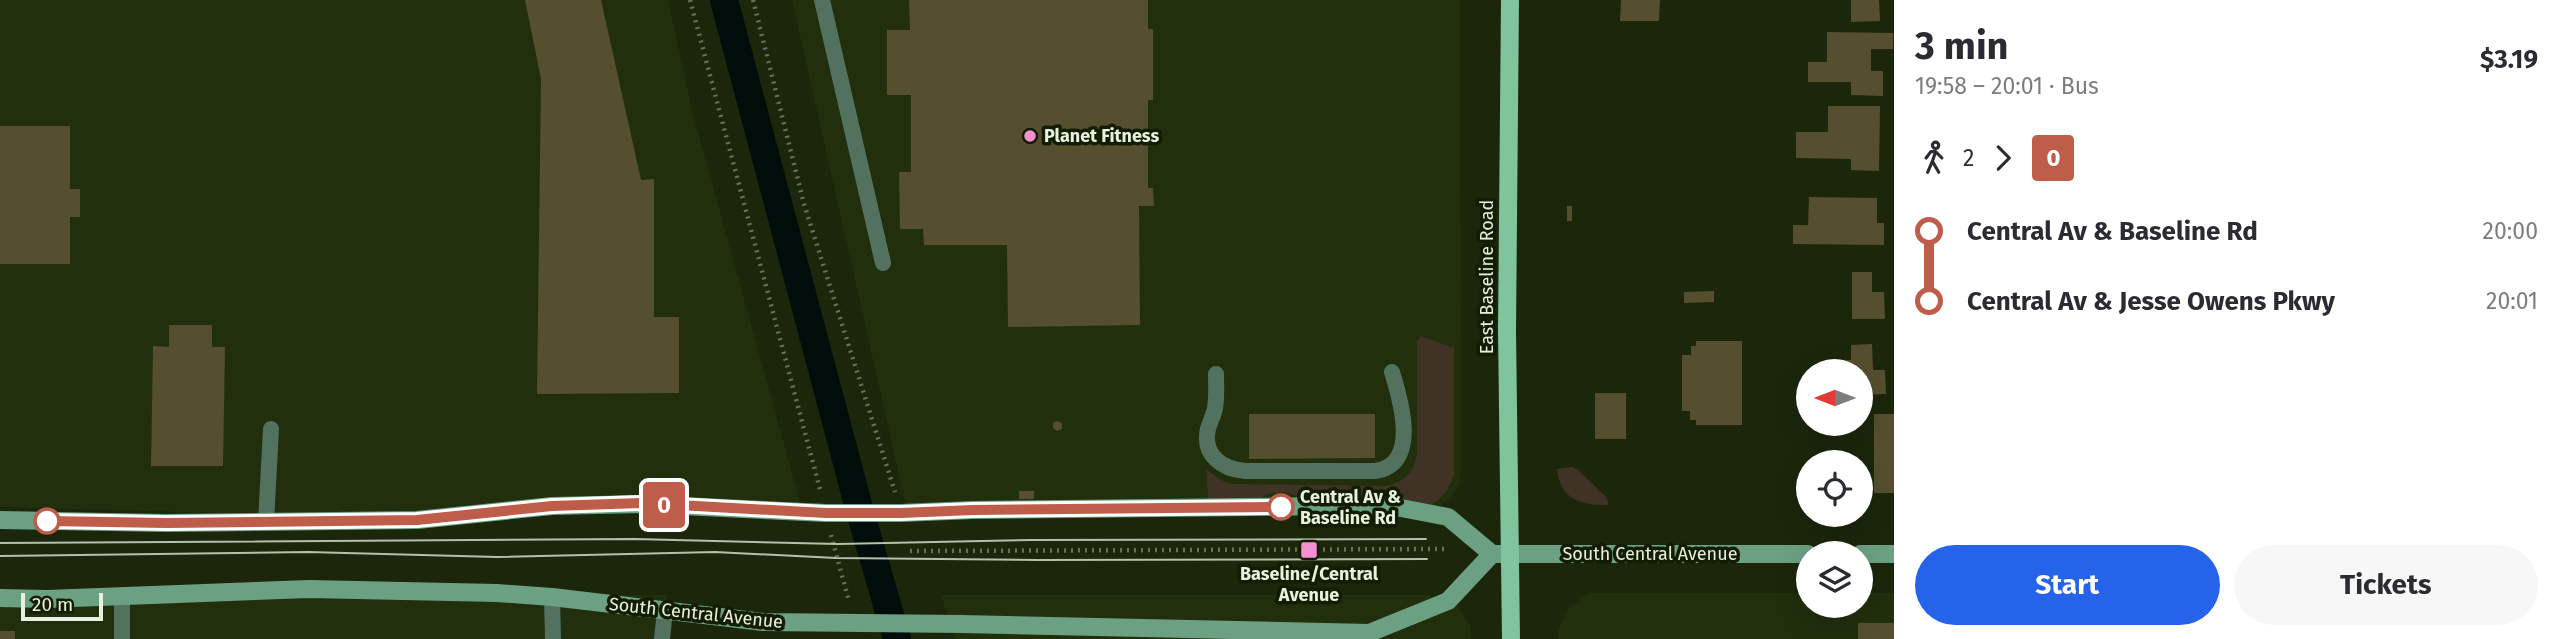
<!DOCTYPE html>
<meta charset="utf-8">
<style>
:root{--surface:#fff;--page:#f7f7f7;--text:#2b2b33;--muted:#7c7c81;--accent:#2563eb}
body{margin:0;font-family:"Fira Sans",sans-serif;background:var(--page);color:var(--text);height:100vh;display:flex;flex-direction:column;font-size:26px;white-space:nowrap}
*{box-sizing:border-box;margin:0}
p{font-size:23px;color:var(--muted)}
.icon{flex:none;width:38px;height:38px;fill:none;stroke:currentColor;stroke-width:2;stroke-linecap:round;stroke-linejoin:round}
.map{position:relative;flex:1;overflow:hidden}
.drawer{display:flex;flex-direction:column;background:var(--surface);width:665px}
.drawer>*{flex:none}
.badge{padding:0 14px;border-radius:5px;font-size:24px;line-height:46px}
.needle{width:46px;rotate:270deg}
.fabs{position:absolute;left:1796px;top:359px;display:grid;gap:14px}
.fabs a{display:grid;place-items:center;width:77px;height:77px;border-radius:50%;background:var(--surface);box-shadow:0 7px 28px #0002;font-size:35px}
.scale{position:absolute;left:21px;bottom:18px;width:82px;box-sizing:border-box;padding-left:7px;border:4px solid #e8f0df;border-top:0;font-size:19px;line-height:24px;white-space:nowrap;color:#e8f0df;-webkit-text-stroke:5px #121d03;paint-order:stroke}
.map>.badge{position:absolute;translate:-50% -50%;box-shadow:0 0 0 4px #fff}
.legs{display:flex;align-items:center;gap:10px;height:77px;padding:0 21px;font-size:23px}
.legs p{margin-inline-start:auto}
.head{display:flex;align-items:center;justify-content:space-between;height:119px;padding:0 21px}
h1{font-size:38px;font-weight:700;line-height:52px}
.action{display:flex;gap:14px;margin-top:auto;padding:14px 21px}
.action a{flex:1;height:80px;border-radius:42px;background:var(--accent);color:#fff;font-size:28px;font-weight:700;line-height:80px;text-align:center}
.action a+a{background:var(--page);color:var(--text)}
ul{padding:0 21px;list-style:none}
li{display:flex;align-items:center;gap:24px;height:70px;font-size:26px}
li i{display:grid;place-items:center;width:10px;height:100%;margin:0 9px;background:currentColor}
li i::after{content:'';width:18px;height:18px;margin:-9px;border:5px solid;border-radius:50%;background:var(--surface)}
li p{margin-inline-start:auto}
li:first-child i{background:linear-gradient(#0000 50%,currentColor 0)}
li:last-child i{background:linear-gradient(currentColor 50%,#0000 0)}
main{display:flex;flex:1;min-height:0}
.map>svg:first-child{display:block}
</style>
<main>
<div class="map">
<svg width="1894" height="639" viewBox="0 0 1894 639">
<rect width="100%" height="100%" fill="#1b260b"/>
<g fill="#212f0d">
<polygon points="0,0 668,0 692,110 802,509 708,500 318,521 218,513 0,507"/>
<polygon points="792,0 1460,0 1461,465 1460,484 1449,500 1432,510 907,511"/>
<polygon points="0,593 667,595 667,639 0,639"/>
<polygon points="1588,593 1808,593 1808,606 1860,606 1860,593 1894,593 1894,639 1558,639 1558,630 1568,609"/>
<polygon points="941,595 1429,595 1455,602 1471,627 1471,639 955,639"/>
</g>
<g fill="#403326">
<path d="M1421 336 1454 348V474C1450 490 1439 502 1424 508L1309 504 1295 495 1283 492 1266 494 1259 500 1209 506 1206 469 1221 480 1232 484 1386 486C1405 482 1413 473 1417 455V341Z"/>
<path d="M1571 467 1577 469 1606 497 1609 505C1581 505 1561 501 1557 469Z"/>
</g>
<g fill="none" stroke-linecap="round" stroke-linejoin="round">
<polyline stroke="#000d0b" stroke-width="28" points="724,0 859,508 897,639"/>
</g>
<g fill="#554f2f">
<polygon points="525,0 601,0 641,180 654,179 654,317 679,317 679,393 537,394 541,79"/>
<polygon points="909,0 1148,0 1148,29 1153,29 1153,100 1148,100 1148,188 1153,188 1154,206 1139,206 1140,325 1008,327 1007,245 924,245 923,229 900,229 899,172 911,172 911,95 887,95 887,30 910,30"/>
<polygon points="1621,0 1660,0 1659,21 1620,21"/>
<polygon points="1851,0 1879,0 1880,21 1851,22"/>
<polygon points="1827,32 1893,33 1893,49 1871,49 1871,71 1883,71 1883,96 1851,95 1851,82 1808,82 1808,62 1827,62"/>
<polygon points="1828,106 1880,106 1879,171 1851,170 1851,159 1796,158 1796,132 1828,132"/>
<polygon points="0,126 70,126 70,189 80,189 80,217 70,217 70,264 0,264"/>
<polygon points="1809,197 1877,198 1877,223 1884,223 1884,245 1793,244 1793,225 1808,225"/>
<rect x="1567" y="206" width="5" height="15"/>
<polygon points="1852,272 1872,272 1872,292 1884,292 1885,319 1852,319"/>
<polygon points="1714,291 1714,302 1684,303 1684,292"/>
<polygon points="169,325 212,325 212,347 225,347 223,466 151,466 153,346 169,347"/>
<polygon points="1696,341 1742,341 1742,425 1696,425 1696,420 1690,420 1690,411 1682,411 1682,355 1691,355 1691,346 1696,346"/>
<polygon points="1872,344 1873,370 1885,370 1886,394 1860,395 1860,371 1834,371 1834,360 1851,360 1851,345"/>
<rect x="1595" y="393" width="31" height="46"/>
<polygon points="1249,414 1375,414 1375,458 1249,459"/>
<rect x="1874" y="414" width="20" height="79"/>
<polygon points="1057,421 1062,423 1062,429 1057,431 1053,428 1053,423"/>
<rect x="1019" y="491" width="15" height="8"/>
<rect x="1858" y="623" width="36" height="16"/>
<rect x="0" y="631" width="15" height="8"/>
</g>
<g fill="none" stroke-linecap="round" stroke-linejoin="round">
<g stroke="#68725a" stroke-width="4.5" stroke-dasharray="2 5" stroke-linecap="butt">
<polyline points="690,0 821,493"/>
<polyline points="753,0 804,204 895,492"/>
<polyline points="831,535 849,601"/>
<polyline points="910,551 1447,549"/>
</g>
<g stroke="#52725f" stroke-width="16">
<polyline points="822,0 883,263"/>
<path d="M1216 374C1216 385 1217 397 1215 408 1214 415 1210 421 1208 429 1202 455 1222 469 1245 471H1375C1420 465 1401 401 1392 372"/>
<polyline points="266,522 271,429"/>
<polyline points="122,596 122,639"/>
<polyline points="552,597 553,639"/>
<polyline points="662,639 665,610"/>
</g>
<g stroke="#6ca082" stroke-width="18">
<polyline points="0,520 166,523 417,520 552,506 641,504 826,513 901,513 973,510 1330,506 1401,508 1448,517 1492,554 1808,554"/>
<polyline points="1860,554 1894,554"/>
<polyline points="0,598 47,599 309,589 497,593 552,597 763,622 962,624 1369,633 1448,601 1492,554"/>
</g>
<polyline stroke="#7fc49c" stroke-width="18" points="1510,0 1507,331 1511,639"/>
<g stroke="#b6bfab" stroke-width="2">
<polyline points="0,543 635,539 838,544 1031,540 1426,539"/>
<polyline points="0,556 308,552 497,557 715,552 836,558 1038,560 1427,559"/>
</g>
</g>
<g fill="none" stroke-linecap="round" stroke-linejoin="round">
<defs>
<polyline id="line-1" points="47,521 166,523 417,520 552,506 641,503 826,513 901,513 973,510 1281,507"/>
</defs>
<use href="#line-1" stroke="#fff" stroke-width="16"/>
<use href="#line-1" stroke="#be5d49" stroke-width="10"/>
</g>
<g fill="#f491d3" stroke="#121d03" stroke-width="2.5">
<circle cx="1030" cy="136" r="7"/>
<rect x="1300" y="541" width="18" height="18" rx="3.5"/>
</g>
<g fill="#fff" stroke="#be5d49" stroke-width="3.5">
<circle cx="1281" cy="507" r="12"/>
<circle cx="47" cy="521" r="12"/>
</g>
<g text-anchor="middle" stroke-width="7" stroke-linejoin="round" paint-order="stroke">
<g font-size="18" font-weight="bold" fill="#e8f0df" stroke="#121d03" text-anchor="start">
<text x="1044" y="142">Planet Fitness</text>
<text x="1309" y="580" text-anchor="middle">Baseline/Central<tspan x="1309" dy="21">Avenue</tspan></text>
</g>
<g font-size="18" fill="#e8f0df" stroke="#121d03">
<text transform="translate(1487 277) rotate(-90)" y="6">East Baseline Road</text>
<text x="1650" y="560">South Central Avenue</text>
<text transform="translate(696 613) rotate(6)" y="6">South Central Avenue</text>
</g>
<g font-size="18" font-weight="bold" fill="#e8f0df" stroke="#121d03" text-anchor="start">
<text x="1300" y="503">Central Av &amp;<tspan x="1300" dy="21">Baseline Rd</tspan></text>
</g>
</g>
</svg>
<div class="fabs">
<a><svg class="needle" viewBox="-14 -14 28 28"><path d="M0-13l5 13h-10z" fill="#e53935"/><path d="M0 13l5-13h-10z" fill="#7c7c81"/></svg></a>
<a><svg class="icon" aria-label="locate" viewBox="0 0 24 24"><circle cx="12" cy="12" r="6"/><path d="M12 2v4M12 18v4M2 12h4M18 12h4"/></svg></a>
<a><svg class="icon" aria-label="layers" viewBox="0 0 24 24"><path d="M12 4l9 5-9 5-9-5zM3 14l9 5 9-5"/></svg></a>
</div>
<div class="scale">20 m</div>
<b class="badge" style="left:664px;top:505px;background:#be5d49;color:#fff">0</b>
</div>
<section class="drawer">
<div class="head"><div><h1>3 min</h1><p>19:58 – 20:01 · Bus</p></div><b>$3.19</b></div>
<div class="legs"><svg class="icon" aria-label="walk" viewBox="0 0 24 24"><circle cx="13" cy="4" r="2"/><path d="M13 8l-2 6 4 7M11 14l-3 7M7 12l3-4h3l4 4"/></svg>2<svg class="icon" aria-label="forward" viewBox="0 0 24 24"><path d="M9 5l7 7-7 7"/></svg><b class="badge" style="background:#be5d49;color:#fff">0</b></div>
<ul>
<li><i style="color:#be5d49"></i><b>Central Av &amp; Baseline Rd</b><p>20:00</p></li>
<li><i style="color:#be5d49"></i><b>Central Av &amp; Jesse Owens Pkwy</b><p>20:01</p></li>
</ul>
<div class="action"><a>Start</a><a>Tickets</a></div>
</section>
</main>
